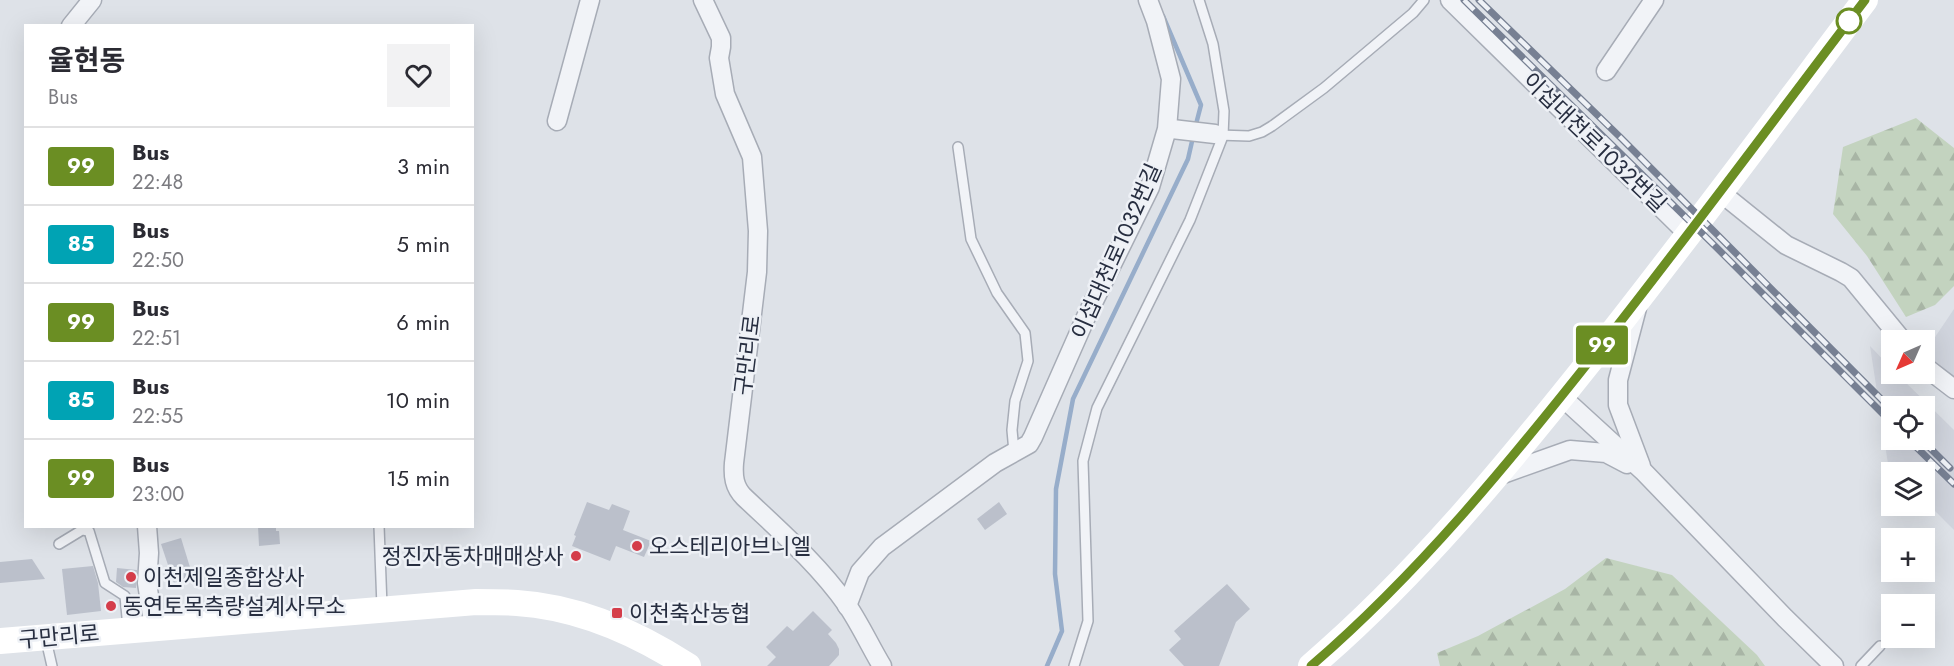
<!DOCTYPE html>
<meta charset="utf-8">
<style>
:root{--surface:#fff;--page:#f2f2f3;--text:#2b2b33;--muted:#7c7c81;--line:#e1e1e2}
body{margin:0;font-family:Jost,"Noto Sans KR",sans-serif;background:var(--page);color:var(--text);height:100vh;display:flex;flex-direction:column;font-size:22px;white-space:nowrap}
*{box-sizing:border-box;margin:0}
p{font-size:20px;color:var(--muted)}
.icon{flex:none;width:33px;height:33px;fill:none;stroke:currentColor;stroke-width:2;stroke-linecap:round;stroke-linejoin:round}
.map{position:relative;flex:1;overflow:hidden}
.panel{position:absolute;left:24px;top:24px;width:450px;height:504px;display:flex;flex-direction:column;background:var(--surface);border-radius:0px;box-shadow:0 6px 24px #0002}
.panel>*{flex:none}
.badge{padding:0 12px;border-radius:4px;font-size:21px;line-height:39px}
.needle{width:39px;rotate:225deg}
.controls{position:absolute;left:1881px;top:330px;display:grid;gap:12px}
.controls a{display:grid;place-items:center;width:54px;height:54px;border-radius:0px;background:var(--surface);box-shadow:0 6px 24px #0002;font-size:30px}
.map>.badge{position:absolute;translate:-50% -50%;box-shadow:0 0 0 3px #fff}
.round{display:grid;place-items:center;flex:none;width:63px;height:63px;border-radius:0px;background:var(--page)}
.overview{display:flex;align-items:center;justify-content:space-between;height:102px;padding:0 24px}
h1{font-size:28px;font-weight:700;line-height:45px}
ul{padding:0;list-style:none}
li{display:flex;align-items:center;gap:18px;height:78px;padding:0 24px;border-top:2px solid var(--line)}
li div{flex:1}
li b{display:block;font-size:22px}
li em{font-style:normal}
li .badge{min-width:66px;font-weight:700;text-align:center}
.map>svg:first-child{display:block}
</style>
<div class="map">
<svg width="1954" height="666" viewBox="0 0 1954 666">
<defs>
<pattern id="forest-firs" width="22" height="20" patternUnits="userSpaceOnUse" patternTransform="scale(1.5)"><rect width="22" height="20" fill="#c3d3bf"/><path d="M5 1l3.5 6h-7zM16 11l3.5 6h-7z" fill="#a8b5a5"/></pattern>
</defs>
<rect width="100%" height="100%" fill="#dee2e8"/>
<g fill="#d0d4dd" fill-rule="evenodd">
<polygon points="1954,309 1954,385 1925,359 1925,352"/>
<path d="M1870 346 1891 368 1892 374H1897L1954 430V530L1925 501 1924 472H1896L1888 464ZM1892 406H1924V440H1892Z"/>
</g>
<g fill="url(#forest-firs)">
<polygon points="1916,118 1954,148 1954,286 1935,305 1906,317 1867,256 1833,214 1843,147"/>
<polygon points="1606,558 1672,575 1757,655 1765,666 1440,666 1437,653 1478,636 1565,589"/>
</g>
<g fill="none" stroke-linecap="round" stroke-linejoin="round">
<g stroke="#97adca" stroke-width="4.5">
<polyline points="1163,16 1201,105 1195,128"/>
<polyline points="1047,666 1062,631 1055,574 1056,489 1073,399 1188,159 1193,137"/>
</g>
</g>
<g fill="#bbc0cb">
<polygon points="587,502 609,510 612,504 630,511 623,530 651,541 644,557 616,546 610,561 572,546 576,536 574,535"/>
<polygon points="999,502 1007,514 985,530 977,519"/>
<polygon points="258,526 276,526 276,531 279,531 280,544 259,546"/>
<polygon points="181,538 193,577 174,583 161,544"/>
<polygon points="32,559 45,579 0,583 0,562"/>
<polygon points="93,566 98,583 101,611 67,615 62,569"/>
<polygon points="117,568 137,570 136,588 123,587 116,582"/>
<polygon points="1227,584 1250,609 1236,622 1219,666 1184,666 1169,650 1181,639 1174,631"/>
<polygon points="813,611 832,630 828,634 836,643 839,649 839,655 829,666 767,666 776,657 766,647 787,626 793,631"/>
</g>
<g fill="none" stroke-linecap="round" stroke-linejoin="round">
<defs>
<g id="lane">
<polyline points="1218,135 1249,136 1262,132 1272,126 1324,88 1413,13 1424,0"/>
<polyline points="958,147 971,239 997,293 1025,333 1028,361 1015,401 1012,430 1014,452"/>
<polyline points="379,526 382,607"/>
<polyline points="59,544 82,530 89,531 105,583 125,596 128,628"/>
<polyline points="46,640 52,666"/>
<polyline points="1074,666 1088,621 1083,461 1097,408 1190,220 1223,136 1224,111 1213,44 1199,0"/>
<polyline points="1861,666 1880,646"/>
</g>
<g id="street">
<path d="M703 0 721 38V47L719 58 725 94 752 157 758 231 757 272 734 463C733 476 734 487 744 497 780 531 818 564 847 605 860 624 870 646 882 666"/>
<polyline points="1450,0 1688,234"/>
<polyline points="71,26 92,0"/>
<polyline points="1606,71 1654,0"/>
<polyline points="557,121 590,0"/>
<polyline points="1172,129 1215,134"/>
<polyline points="1720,192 1786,245 1841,272 1851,278 1902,340"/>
<polyline points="1637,308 1618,380 1618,405 1641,466"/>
<polyline points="1924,366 1954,389"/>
<polyline points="1562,397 1643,471 1785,618 1834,666"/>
<polyline points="1500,475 1570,450 1606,453 1627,464"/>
<polyline points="147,526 149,553 147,583 154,628"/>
<polyline points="847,606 860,572 882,547 995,463 1029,444 1033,437 1086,317 1150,187 1167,129 1171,79 1156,21 1148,0"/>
</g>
</defs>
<use href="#lane" stroke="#a7acb6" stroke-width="12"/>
<use href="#street" stroke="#a7acb6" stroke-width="21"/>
<use href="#lane" stroke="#f1f3f7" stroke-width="9"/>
<use href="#street" stroke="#f1f3f7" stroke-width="18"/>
<g stroke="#fff" stroke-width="26">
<path d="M0 641 476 602C489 602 503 602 517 603 579 607 637 633 688 666"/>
<path d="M1311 666C1416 576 1504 469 1590 361 1684 243 1774 121 1865 0"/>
</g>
<defs>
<g id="rail">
<polyline points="1464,0 1715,246 1892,423"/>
<polyline points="1479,0 1621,138 1892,410"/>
<polyline points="1909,440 1954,484"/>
<polyline points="1922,440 1950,468"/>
</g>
</defs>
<use href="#rail" stroke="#778093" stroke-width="7"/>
<use href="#rail" stroke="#eef1f6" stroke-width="4.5" stroke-dasharray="14" stroke-linecap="butt"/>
</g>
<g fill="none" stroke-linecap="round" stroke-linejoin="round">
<defs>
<path id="line" d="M1311 666C1418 574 1508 464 1595 354 1687 238 1775 118 1865 0"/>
</defs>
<use href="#line" stroke="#fff" stroke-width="14"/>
<use href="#line" stroke="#6b8e23" stroke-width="9"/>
</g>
<circle fill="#fff" stroke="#6b8e23" stroke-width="3" cx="1849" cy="21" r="12"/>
<g fill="#d43d4a" stroke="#eef1f6" stroke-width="2">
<circle cx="637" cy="546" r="6"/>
<circle cx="576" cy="556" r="6"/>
<circle cx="131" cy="577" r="6"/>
<circle cx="111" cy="606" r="6"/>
<rect x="611" y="607" width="12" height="12" rx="3"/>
</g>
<g text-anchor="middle" stroke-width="5" stroke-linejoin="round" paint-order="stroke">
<g font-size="22" fill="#272e40" stroke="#eef1f6">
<text transform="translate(1595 142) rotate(44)" y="8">이섭대천로1032번길</text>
<text transform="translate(1116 251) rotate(-66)" y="8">이섭대천로1032번길</text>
<text transform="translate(747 355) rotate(-83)" y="8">구만리로</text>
<text transform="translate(59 636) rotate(-5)" y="8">구만리로</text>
</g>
<g font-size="22" fill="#272e40" stroke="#eef1f6" text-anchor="start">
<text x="649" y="554">오스테리아브니엘</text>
<text x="564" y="564" text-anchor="end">정진자동차매매상사</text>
<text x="143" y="585">이천제일종합상사</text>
<text x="123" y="614">동연토목측량설계사무소</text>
<text x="629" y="621">이천축산농협</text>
</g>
</g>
</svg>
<div class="controls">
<a><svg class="needle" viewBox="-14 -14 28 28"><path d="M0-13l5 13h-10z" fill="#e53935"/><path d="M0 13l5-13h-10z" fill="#7c7c81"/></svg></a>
<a><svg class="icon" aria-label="locate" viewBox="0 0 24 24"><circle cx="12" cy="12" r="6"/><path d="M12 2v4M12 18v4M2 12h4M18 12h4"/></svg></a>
<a><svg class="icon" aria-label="layers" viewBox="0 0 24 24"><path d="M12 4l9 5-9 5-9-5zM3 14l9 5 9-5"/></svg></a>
<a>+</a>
<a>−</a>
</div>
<b class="badge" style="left:1602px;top:345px;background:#6b8e23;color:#fff">99</b>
<section class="panel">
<div class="overview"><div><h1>율현동</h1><p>Bus</p></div><a class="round"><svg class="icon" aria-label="heart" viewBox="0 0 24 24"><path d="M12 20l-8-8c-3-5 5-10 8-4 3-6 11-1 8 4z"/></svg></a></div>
<ul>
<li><span class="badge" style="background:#6b8e23;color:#fff">99</span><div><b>Bus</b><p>22:48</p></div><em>3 min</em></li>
<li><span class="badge" style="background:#00a3b4;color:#fff">85</span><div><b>Bus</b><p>22:50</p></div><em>5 min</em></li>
<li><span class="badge" style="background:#6b8e23;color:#fff">99</span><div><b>Bus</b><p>22:51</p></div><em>6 min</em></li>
<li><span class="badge" style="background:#00a3b4;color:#fff">85</span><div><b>Bus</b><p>22:55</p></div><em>10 min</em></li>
<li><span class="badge" style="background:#6b8e23;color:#fff">99</span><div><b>Bus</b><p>23:00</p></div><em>15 min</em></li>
</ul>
</section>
</div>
